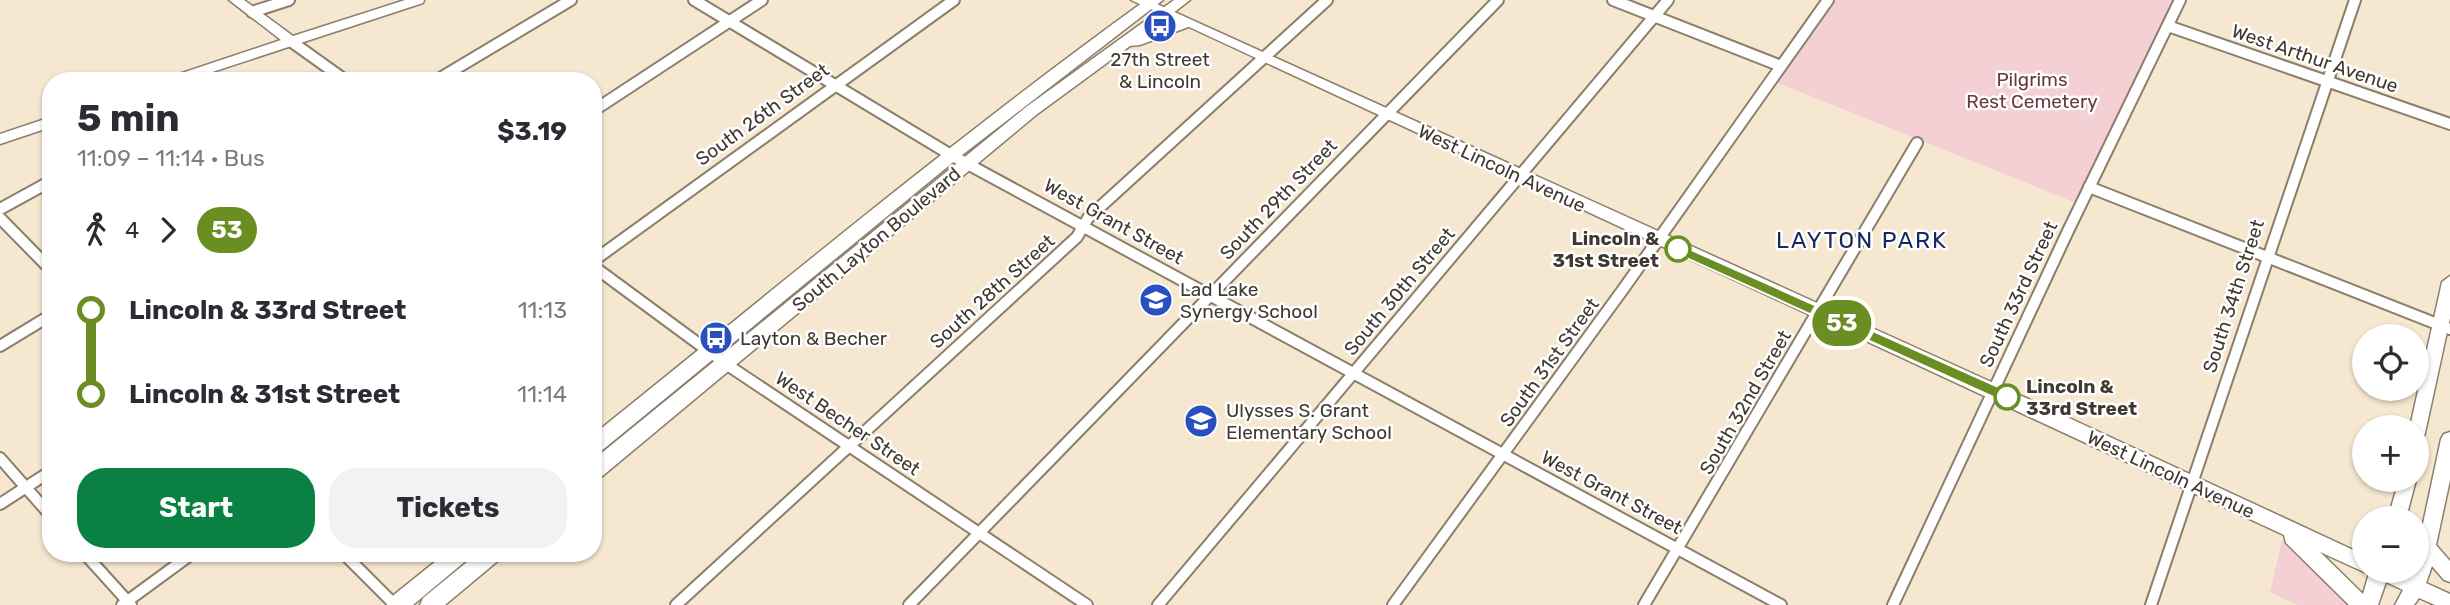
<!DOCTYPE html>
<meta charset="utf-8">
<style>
:root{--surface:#fff;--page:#f2f2f3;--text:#2b2b33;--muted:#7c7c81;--accent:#0b8043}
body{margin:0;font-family:Rubik,sans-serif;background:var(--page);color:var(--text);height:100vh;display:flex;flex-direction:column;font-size:26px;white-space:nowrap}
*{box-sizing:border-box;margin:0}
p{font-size:23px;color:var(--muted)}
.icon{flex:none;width:38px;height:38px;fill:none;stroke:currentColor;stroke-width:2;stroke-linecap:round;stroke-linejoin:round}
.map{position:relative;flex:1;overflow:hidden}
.sheet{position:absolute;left:42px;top:72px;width:560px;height:490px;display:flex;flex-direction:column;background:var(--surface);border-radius:28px;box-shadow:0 2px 5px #0004}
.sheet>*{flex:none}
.badge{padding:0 14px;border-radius:23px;font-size:24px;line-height:46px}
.buttons{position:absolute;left:2352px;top:324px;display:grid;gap:14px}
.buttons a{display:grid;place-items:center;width:77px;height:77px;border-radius:50%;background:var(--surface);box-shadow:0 2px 5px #0004;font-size:35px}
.map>.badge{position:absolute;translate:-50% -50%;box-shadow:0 0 0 4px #fff}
.legs{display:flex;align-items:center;gap:10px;height:77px;padding:0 35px;font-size:23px}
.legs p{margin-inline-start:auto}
.headline{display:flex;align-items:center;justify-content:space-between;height:119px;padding:0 35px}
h1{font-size:38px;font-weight:700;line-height:52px}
.button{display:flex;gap:14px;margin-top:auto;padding:14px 35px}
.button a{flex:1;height:80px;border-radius:28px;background:var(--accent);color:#fff;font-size:28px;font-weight:700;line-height:80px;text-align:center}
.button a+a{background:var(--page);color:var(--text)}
ul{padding:0 35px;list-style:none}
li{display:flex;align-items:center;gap:24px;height:84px;font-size:26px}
li i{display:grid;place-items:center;width:10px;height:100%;margin:0 9px;background:currentColor}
li i::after{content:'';width:18px;height:18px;margin:-9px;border:5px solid;border-radius:50%;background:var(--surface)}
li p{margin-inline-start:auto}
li:first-child i{background:linear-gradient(#0000 50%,currentColor 0)}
li:last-child i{background:linear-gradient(currentColor 50%,#0000 0)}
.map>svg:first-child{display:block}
</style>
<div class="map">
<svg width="2450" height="605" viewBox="0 0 2450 605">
<rect width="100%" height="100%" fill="#f6e7d1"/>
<g fill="#f4d0d4">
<polygon points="1835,0 2173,0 2076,203 1778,83"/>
<polygon points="2282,540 2295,547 2354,605 2297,605 2270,592"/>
</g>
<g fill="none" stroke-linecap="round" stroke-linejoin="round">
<defs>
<g id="street">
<polyline points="694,0 951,155 1781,605"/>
<polyline points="1613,0 1781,66"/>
<polyline points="252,12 289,0"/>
<polyline points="2168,26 2450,124"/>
<polyline points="292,42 345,80"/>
<polyline points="437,80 571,0"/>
<polyline points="593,111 762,0"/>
<polyline points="2089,187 2450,329"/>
<polyline points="0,209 51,181"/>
<polyline points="0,218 51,270"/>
<polyline points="593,261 954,0"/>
<polyline points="593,266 726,364 1087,605"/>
<polyline points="0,346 51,315"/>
<polyline points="0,458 51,516"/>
<polyline points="0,504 51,471"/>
<polyline points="84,553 131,605"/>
<polyline points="343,553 395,605"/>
<polyline points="122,605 193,553"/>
<polyline points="676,605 1077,237 1088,218 1327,0"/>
<polyline points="909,605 1498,0"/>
<polyline points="1158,605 1668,0"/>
<polyline points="1393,605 1624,288 1828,0"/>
<polyline points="1644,605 1917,143"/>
<polyline points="1893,605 2068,231 2180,0"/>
<polyline points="2151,605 2355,0"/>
</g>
<g id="secondary">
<polygon points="229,0 244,0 293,36 405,0 424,0 423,3 188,80 168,80 170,77 281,40"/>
<polygon points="1131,0 1148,0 1998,385 2364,555 2364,570 2369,570 2364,572 2320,552 2363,594 2370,570 2399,570 2411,576 2413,570 2417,570 2417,552 2441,439 2444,434 2450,432 2450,480 2436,545 2450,561 2450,582 2444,580 2432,566 2426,583 2450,594 2450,605 2435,605 2419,598 2414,605 2395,605 2403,590 2386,582 2378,605 2349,605 2286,543 2284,535"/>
<polygon points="51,117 51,127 0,144 0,134"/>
<polygon points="2450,276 2450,318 2425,433 2423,438 2417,440 2417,427 2410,427 2442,282"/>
<polygon points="2399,480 2416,480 2406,518 2388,518"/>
</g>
<g id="primary">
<path d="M1146 0H1163L957 159 600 452 593 454V435C776 288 956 137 1146 0Z"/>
<polygon points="1174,0 1190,0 1150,31 1186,18 1193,23 1191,26 1140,45 1130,46 1036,115 600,478 593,480 593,460 1026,107"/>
<polygon points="446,553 471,553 468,559 413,605 387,605 390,598"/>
<polygon points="478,553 503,553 500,559 445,605 420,605 423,598"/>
</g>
</defs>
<use href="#street" stroke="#8b7e6a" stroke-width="14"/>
<use href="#secondary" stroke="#8b7e6a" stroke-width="3"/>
<use href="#primary" stroke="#8b7e6a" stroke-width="3"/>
<use href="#street" stroke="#fff" stroke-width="10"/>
<use href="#secondary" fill="#fff" fill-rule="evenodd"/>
<use href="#primary" fill="#fff" fill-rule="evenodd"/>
</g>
<polygon fill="#6b8e23" stroke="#fff" stroke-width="2" points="1678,244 2012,393 2014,397 2012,401 2002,401 1673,252 1673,245"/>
<defs>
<symbol id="bus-disc" viewBox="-11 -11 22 22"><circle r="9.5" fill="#2950bf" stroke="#fff"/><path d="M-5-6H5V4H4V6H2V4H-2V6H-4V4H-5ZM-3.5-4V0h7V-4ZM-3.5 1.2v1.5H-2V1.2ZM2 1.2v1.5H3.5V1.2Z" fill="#fff"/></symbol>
<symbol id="school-disc" viewBox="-11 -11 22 22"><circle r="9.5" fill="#2950bf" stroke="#fff"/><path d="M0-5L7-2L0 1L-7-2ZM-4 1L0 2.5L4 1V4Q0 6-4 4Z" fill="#fff"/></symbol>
</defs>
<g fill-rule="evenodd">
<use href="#bus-disc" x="1141" y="7" width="38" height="38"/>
<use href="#school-disc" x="1137" y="281" width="38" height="38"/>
<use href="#bus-disc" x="697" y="319" width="38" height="38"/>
<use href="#school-disc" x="1182" y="402" width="38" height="38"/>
</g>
<g fill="#fff" stroke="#6b8e23" stroke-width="3.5">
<circle cx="1678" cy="249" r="12"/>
<circle cx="2007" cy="397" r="12"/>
</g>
<g text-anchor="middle" stroke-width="5" stroke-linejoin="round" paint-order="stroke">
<g font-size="19" fill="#3f3930" stroke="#fff">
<text transform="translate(2315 58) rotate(19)" y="7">West Arthur Avenue</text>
<text transform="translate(762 114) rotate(-36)" y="7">South 26th Street</text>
<text transform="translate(1502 168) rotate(25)" y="7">West Lincoln Avenue</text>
<text transform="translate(1278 199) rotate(-46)" y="7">South 29th Street</text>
<text transform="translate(1114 221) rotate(29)" y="7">West Grant Street</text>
<text transform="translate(876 239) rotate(-40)" y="7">South Layton Boulevard</text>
<text transform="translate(992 291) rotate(-42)" y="7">South 28th Street</text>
<text transform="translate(1399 291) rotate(-50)" y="7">South 30th Street</text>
<text transform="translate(2018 294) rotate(-65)" y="7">South 33rd Street</text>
<text transform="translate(2233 296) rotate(-72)" y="7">South 34th Street</text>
<text transform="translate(1549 362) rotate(-54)" y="7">South 31st Street</text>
<text transform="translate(1745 402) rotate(-60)" y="7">South 32nd Street</text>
<text transform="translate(848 423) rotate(34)" y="7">West Becher Street</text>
<text transform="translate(2171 474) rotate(25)" y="7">West Lincoln Avenue</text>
<text transform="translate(1612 492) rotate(28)" y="7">West Grant Street</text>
</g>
<g font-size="19" fill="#3f3930" stroke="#fff" text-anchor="start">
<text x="1160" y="66" text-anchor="middle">27th Street<tspan x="1160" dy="22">&amp; Lincoln</tspan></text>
<text x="1180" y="296">Lad Lake<tspan x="1180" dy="22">Synergy School</tspan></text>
<text x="740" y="345">Layton &amp; Becher</text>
<text x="1226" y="417">Ulysses S. Grant<tspan x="1226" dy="22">Elementary School</tspan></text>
</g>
<g font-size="19" fill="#683740" stroke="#fff">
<text x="2032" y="86">Pilgrims<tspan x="2032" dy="22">Rest Cemetery</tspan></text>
</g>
<g font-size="19" font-weight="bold" fill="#3f3930" stroke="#fff" text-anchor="end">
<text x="1659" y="245">Lincoln &amp;<tspan x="1659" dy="22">31st Street</tspan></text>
<text x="2026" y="393" text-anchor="start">Lincoln &amp;<tspan x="2026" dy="22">33rd Street</tspan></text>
</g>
<g font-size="23" letter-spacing="2" fill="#152a60" stroke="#fff">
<text x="1862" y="248">LAYTON PARK</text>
</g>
</g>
</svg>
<div class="buttons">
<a><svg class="icon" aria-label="locate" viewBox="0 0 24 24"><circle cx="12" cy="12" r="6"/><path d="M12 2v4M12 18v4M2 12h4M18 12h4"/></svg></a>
<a>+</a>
<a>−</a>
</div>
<b class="badge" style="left:1842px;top:323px;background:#6b8e23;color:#fff">53</b>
<section class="sheet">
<div class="headline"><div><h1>5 min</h1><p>11:09 – 11:14 · Bus</p></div><b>$3.19</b></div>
<div class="legs"><svg class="icon" aria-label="walk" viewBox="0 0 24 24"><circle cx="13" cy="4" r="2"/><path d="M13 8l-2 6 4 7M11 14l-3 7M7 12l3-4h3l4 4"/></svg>4<svg class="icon" aria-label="forward" viewBox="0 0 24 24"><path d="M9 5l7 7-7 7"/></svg><b class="badge" style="background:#6b8e23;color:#fff">53</b></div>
<ul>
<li><i style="color:#6b8e23"></i><b>Lincoln &amp; 33rd Street</b><p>11:13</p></li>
<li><i style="color:#6b8e23"></i><b>Lincoln &amp; 31st Street</b><p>11:14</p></li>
</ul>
<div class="button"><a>Start</a><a>Tickets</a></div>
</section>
</div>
